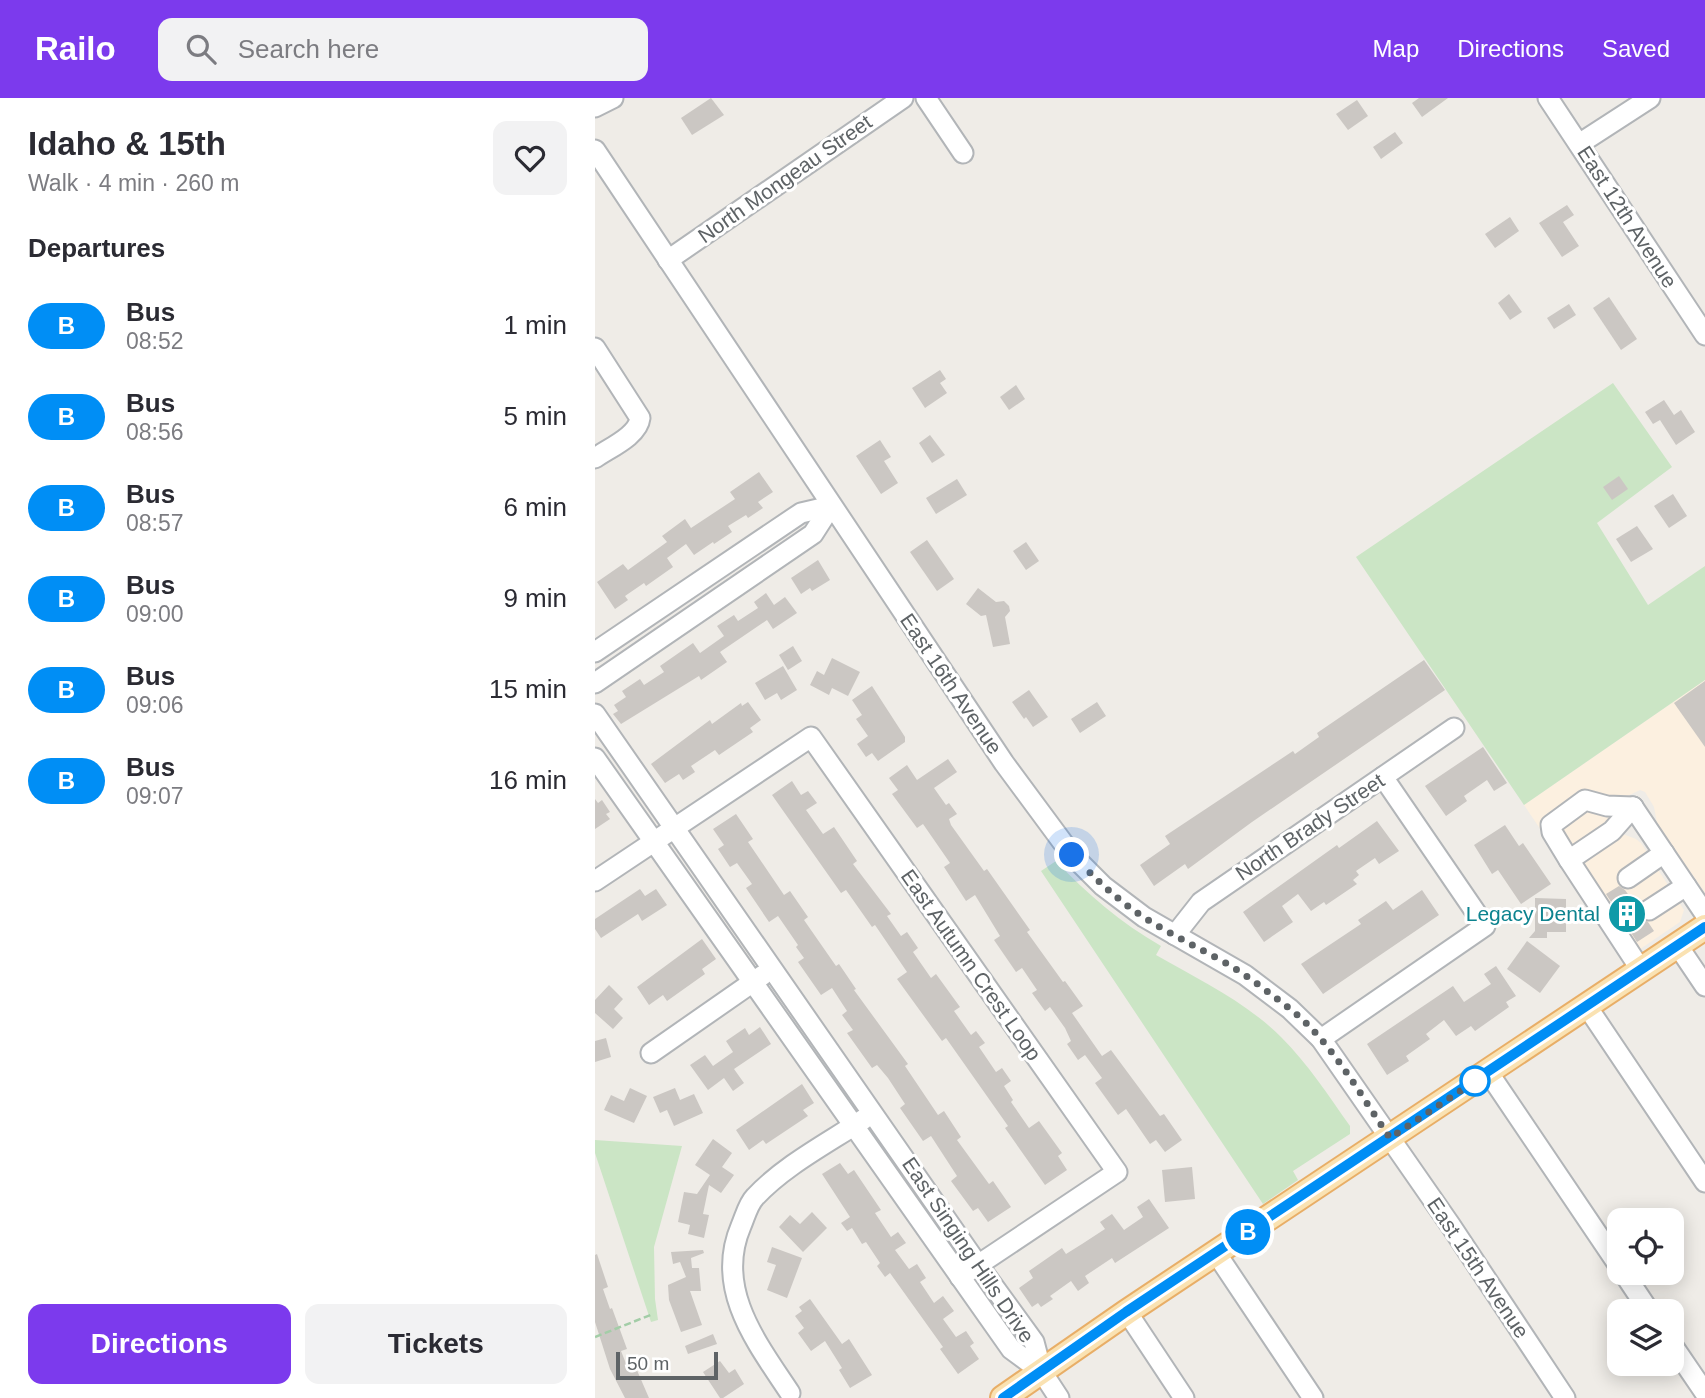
<!DOCTYPE html>
<meta charset="utf-8">
<style>
:root{--surface:#fff;--page:#f2f2f3;--text:#2b2b33;--muted:#7c7c81;--accent:#7c3aed}
body{margin:0;font-family:Helvetica,sans-serif;background:var(--page);color:var(--text);height:100vh;display:flex;flex-direction:column;font-size:26px;white-space:nowrap}
*{box-sizing:border-box;margin:0}
p{font-size:23px;color:var(--muted)}
.icon{flex:none;width:38px;height:38px;fill:none;stroke:currentColor;stroke-width:2;stroke-linecap:round;stroke-linejoin:round}
.map{position:relative;flex:1;overflow:hidden}
.drawer{display:flex;flex-direction:column;background:var(--surface);width:595px}
.drawer>*{flex:none}
.badge{padding:0 14px;border-radius:23px;font-size:24px;line-height:46px}
.buttons{position:absolute;left:1012px;top:1110px;display:grid;gap:14px}
.buttons a{display:grid;place-items:center;width:77px;height:77px;border-radius:14px;background:var(--surface);box-shadow:0 4px 18px #0003;font-size:35px}
.scale{position:absolute;left:21px;bottom:18px;width:102px;box-sizing:border-box;padding-left:7px;border:4px solid #5e6366;border-top:0;font-size:19px;line-height:24px;white-space:nowrap;color:#5e6366;-webkit-text-stroke:5px #fff;paint-order:stroke}
.you{position:absolute;width:35px;height:35px;margin:-18px;border:5px solid #fff;border-radius:50%;background:#1a73e8;box-shadow:0 0 0 10px #1a73e833}
.map>.badge{position:absolute;translate:-50% -50%;box-shadow:0 0 0 4px #fff}
h2{padding:0 28px;font-size:26px;line-height:63px}
.round{display:grid;place-items:center;flex:none;width:74px;height:74px;border-radius:14px;background:var(--page)}
.headline{display:flex;align-items:center;justify-content:space-between;height:119px;padding:0 28px}
h1{font-size:33px;font-weight:700;line-height:52px}
.cta{display:flex;gap:14px;margin-top:auto;padding:14px 28px}
.cta a{flex:1;height:80px;border-radius:14px;background:var(--accent);color:#fff;font-size:28px;font-weight:700;line-height:80px;text-align:center}
.cta a+a{background:var(--page);color:var(--text)}
ul{padding:0;list-style:none}
li{display:flex;align-items:center;gap:21px;height:91px;padding:0 28px}
li div{flex:1}
li b{display:block;font-size:26px}
li em{font-style:normal}
li .badge{min-width:77px;font-weight:700;text-align:center}
header{display:flex;align-items:center;gap:42px;box-sizing:border-box;height:98px;padding:0 35px;background:var(--accent);color:#fff}
header strong{font-size:33px}
nav{display:flex;gap:38px;margin-inline-start:auto;font-size:24px}
.search{width:490px;height:63px;background:var(--page);display:flex;align-items:center;gap:18px;box-sizing:border-box;padding:0 24px;border-radius:14px;color:var(--muted);font-size:26px}
main{display:flex;flex:1;min-height:0}
.map>svg:first-child{display:block}
</style>
<header>
<strong>Railo</strong>
<div class="search"><svg class="icon" aria-label="search" viewBox="0 0 24 24"><circle cx="10" cy="10" r="6"/><path d="M15 15l6 6"/></svg>Search here</div>
<nav><a>Map</a><a>Directions</a><a>Saved</a></nav>
</header>
<main>
<section class="drawer">
<div class="headline"><div><h1>Idaho &amp; 15th</h1><p>Walk · 4 min · 260 m</p></div><a class="round"><svg class="icon" aria-label="heart" viewBox="0 0 24 24"><path d="M12 20l-8-8c-3-5 5-10 8-4 3-6 11-1 8 4z"/></svg></a></div>
<h2>Departures</h2>
<ul>
<li><span class="badge" style="background:#008ef5;color:#fff">B</span><div><b>Bus</b><p>08:52</p></div><em>1 min</em></li>
<li><span class="badge" style="background:#008ef5;color:#fff">B</span><div><b>Bus</b><p>08:56</p></div><em>5 min</em></li>
<li><span class="badge" style="background:#008ef5;color:#fff">B</span><div><b>Bus</b><p>08:57</p></div><em>6 min</em></li>
<li><span class="badge" style="background:#008ef5;color:#fff">B</span><div><b>Bus</b><p>09:00</p></div><em>9 min</em></li>
<li><span class="badge" style="background:#008ef5;color:#fff">B</span><div><b>Bus</b><p>09:06</p></div><em>15 min</em></li>
<li><span class="badge" style="background:#008ef5;color:#fff">B</span><div><b>Bus</b><p>09:07</p></div><em>16 min</em></li>
</ul>
<div class="cta"><a>Directions</a><a>Tickets</a></div>
</section>
<div class="map">
<svg width="1110" height="1300" viewBox="0 0 1110 1300">
<rect width="100%" height="100%" fill="#efece7"/>
<polygon fill="#fcf0e0" points="1110,582 1110,795 1062,725 1059,709 1050,694 1045,692 1022,703 1015,712 1016,720 1025,735 1041,741 1046,745 1089,812 1085,824 1032,860 929,707"/>
<g fill="#cbe5c5">
<polygon points="1018,285 1077,369 1002,425 1053,507 1110,468 1110,582 929,707 761,459"/>
<path d="M461 763C492 796 526 825 566 848L561 857C603 881 651 904 686 939 713 966 733 997 755 1028V1036L698 1073 703 1082 668 1106 446 773Z"/>
<polygon points="0,1042 87,1048 59,1149 60,1201 63,1222 56,1224 0,1055"/>
</g>
<g fill="#cbc7c3">
<polygon points="116,0 129,17 97,37 86,20"/>
<polygon points="824,0 853,0 827,19 817,5"/>
<polygon points="762,2 773,18 753,32 741,16"/>
<polygon points="800,34 808,45 786,61 778,49"/>
<polygon points="972,107 979,117 968,124 984,148 967,159 944,125"/>
<polygon points="915,119 924,133 900,150 890,136"/>
<polygon points="914,196 927,214 915,222 903,205"/>
<polygon points="1014,199 1042,241 1026,252 998,210"/>
<polygon points="974,206 981,217 959,231 952,220"/>
<polygon points="345,272 351,281 345,285 352,295 330,310 317,290"/>
<polygon points="421,287 430,301 414,312 405,299"/>
<polygon points="1069,302 1079,317 1086,312 1100,334 1081,347 1065,322 1058,326 1050,314"/>
<polygon points="335,337 350,357 337,365 324,345"/>
<polygon points="285,342 296,359 289,363 303,385 286,396 261,358"/>
<polygon points="164,374 178,394 163,404 168,410 153,420 151,417 133,428 137,434 119,446 118,444 99,457 91,446 72,460 78,469 51,488 49,485 30,498 33,502 20,511 2,484 28,466 33,472 72,444 67,438 90,421 96,430 140,401 135,394"/>
<polygon points="1024,378 1033,391 1017,402 1008,389"/>
<polygon points="362,381 372,397 341,416 331,400"/>
<polygon points="1078,396 1092,418 1074,430 1059,408"/>
<polygon points="1042,428 1058,451 1036,464 1021,441"/>
<polygon points="332,442 359,481 342,493 315,454"/>
<polygon points="431,444 444,463 431,472 418,453"/>
<polygon points="223,462 235,482 217,493 215,490 206,496 196,480"/>
<polygon points="383,490 401,504 409,503 414,508 415,513 410,519 415,546 398,549 391,517 386,518 371,506"/>
<polygon points="171,495 179,507 190,499 202,515 178,531 172,522 125,554 132,564 106,582 104,578 26,626 18,616 23,613 19,607 31,599 27,593 45,581 49,587 69,574 65,568 98,545 105,555 129,538 122,528 139,517 143,523 163,510 159,504"/>
<polygon points="198,548 207,563 193,572 184,557"/>
<polygon points="237,560 265,574 253,598 237,590 234,597 215,587 222,573 229,577"/>
<polygon points="829,562 850,592 657,724 593,771 590,766 559,788 545,767 575,746 570,738 698,653 700,656 724,639 722,635"/>
<polygon points="188,568 202,592 186,602 182,595 170,602 160,585"/>
<polygon points="1110,583 1110,649 1079,605"/>
<polygon points="277,588 310,639 310,644 283,663 277,655 271,659 262,646 273,638 261,621 267,617 257,602"/>
<polygon points="434,592 453,619 438,629 431,619 429,621 417,604"/>
<polygon points="153,604 166,622 155,630 158,634 124,657 120,652 96,668 100,674 88,682 84,676 70,685 56,666 115,622 117,626 146,605 147,608"/>
<polygon points="502,604 511,618 485,635 476,621"/>
<polygon points="888,649 912,685 899,693 892,682 869,698 872,703 851,718 830,688"/>
<polygon points="353,661 362,674 339,690 351,707 354,705 362,716 354,721 356,727 389,773 392,771 435,832 432,834 468,884 470,883 488,908 477,915 507,958 516,952 565,1018 569,1016 587,1042 570,1054 561,1042 555,1046 531,1011 523,1017 500,985 507,980 490,957 483,962 472,946 476,943 470,930 455,909 450,913 437,895 442,892 427,870 421,874 399,842 405,838 380,797 371,803 349,769 355,765 328,726 322,730 297,696 303,692 294,680 312,667 322,682"/>
<polygon points="197,683 206,697 213,693 222,705 211,712 228,736 239,729 262,763 258,766 296,816 292,818 306,838 312,834 323,850 318,854 336,880 341,876 365,909 359,913 376,937 381,933 390,945 384,949 401,974 407,970 416,983 409,988 418,1002 416,1004 434,1030 444,1023 467,1055 463,1058 472,1072 450,1087 410,1030 413,1028 351,940 347,943 302,881 312,874 280,827 277,829 251,792 246,795 177,697"/>
<polygon points="0,701 3,705 7,702 15,714 11,716 15,721 0,731"/>
<polygon points="141,716 158,741 153,744 189,797 195,793 213,819 209,822 241,868 244,866 261,891 259,892 313,966 310,968 343,1017 349,1013 366,1039 362,1042 394,1086 398,1083 416,1109 393,1124 383,1110 378,1113 356,1083 362,1078 336,1038 328,1043 305,1010 310,1006 293,980 282,967 277,970 252,935 258,932 247,917 252,913 237,890 226,897 203,864 209,860 201,849 203,847 183,818 174,824 151,790 157,786 142,765 135,769 123,751 129,747 118,731"/>
<polygon points="782,723 804,753 784,766 780,760 761,773 764,777 758,782 762,786 731,807 729,804 716,813 703,796 687,808 698,824 669,844 648,814 742,747 744,750"/>
<polygon points="910,727 924,748 928,745 956,786 926,806 903,772 897,776 879,747"/>
<polygon points="1024,788 1030,792 1042,809 1044,819 1053,824 1059,833 1042,844 1011,796"/>
<polygon points="45,791 50,798 61,791 72,807 47,823 43,816 6,840 0,831 0,821"/>
<polygon points="827,792 844,817 728,896 706,866 766,826 763,822 791,803 798,812"/>
<polygon points="940,800 971,801 971,834 952,834 952,840 934,840 940,833"/>
<polygon points="107,841 121,861 107,871 110,876 72,903 68,897 54,907 42,889"/>
<polygon points="932,843 965,868 945,895 912,871"/>
<polygon points="901,868 921,898 911,904 914,909 880,933 876,928 861,938 849,922 831,936 835,941 811,958 814,963 792,977 772,946 858,888 869,904 896,886 889,876"/>
<polygon points="14,887 28,901 19,911 28,920 18,931 0,915 0,902"/>
<polygon points="165,929 176,946 139,971 149,985 138,993 129,980 113,992 95,967 110,957 118,968 138,954 131,943 150,930 154,937"/>
<polygon points="11,940 16,959 0,964 0,943"/>
<polygon points="207,986 219,1005 208,1012 213,1018 171,1046 168,1042 154,1052 141,1032"/>
<polygon points="35,990 52,998 39,1025 9,1012 16,997 29,1003"/>
<polygon points="80,990 85,1002 99,996 108,1015 79,1028 72,1012 65,1015 58,999"/>
<polygon points="118,1041 137,1055 127,1069 139,1077 126,1095 114,1087 108,1116 114,1117 109,1140 93,1136 95,1127 83,1124 89,1094 102,1096 115,1077 100,1067"/>
<polygon points="245,1065 253,1076 259,1072 286,1112 280,1115 296,1139 303,1134 311,1145 300,1152 314,1171 322,1166 331,1180 325,1184 339,1205 348,1198 359,1213 348,1221 361,1239 371,1233 379,1245 375,1248 384,1261 363,1276 345,1251 348,1249 295,1175 290,1179 282,1168 285,1165 271,1144 267,1146 257,1130 252,1133 246,1125 255,1119 227,1076"/>
<polygon points="597,1069 600,1101 570,1104 567,1072"/>
<polygon points="554,1101 574,1130 520,1165 517,1160 490,1178 494,1185 483,1193 476,1183 455,1198 458,1201 446,1209 443,1205 437,1209 424,1190 438,1180 434,1173 467,1150 471,1156 487,1146 510,1131 505,1124 517,1116 529,1132 548,1119 542,1109"/>
<polygon points="217,1114 232,1130 208,1154 184,1129 195,1117 205,1126"/>
<polygon points="177,1149 207,1160 192,1200 172,1192 181,1167 172,1164"/>
<polygon points="108,1152 109,1155 96,1160 97,1170 104,1170 106,1193 95,1193 107,1227 86,1234 74,1202 73,1187 91,1179 85,1164 78,1166 76,1154"/>
<polygon points="2,1156 13,1189 8,1191 15,1211 17,1210 32,1251 26,1253 34,1273 41,1270 54,1300 30,1300 15,1271 0,1224 0,1157"/>
<polygon points="215,1201 247,1246 254,1241 277,1277 255,1290 244,1272 247,1270 230,1243 216,1253 203,1235 209,1230 200,1218 207,1213 204,1209"/>
<polygon points="118,1236 122,1246 93,1256 90,1248"/>
<polygon points="125,1263 134,1275 140,1271 149,1286 128,1300 125,1300 108,1274"/>
</g>
<g fill="none" stroke-linecap="round" stroke-linejoin="round">
<defs>
<g id="minor">
<polyline points="331,0 368,55"/>
<polyline points="953,0 1110,237"/>
<polyline points="0,9 18,0"/>
<polyline points="984,46 1055,0"/>
<polyline points="0,52 409,665 477,757 508,788 549,819 650,877 695,911 726,941 856,1128 970,1300"/>
<polyline points="73,162 308,0"/>
<path d="M0 250 45 320C43 338 14 350 0 360"/>
<polyline points="0,554 206,415 236,408"/>
<polyline points="0,585 218,436 236,408"/>
<polyline points="0,616 383,1167 439,1244 447,1274"/>
<polyline points="0,660 416,1251 447,1274 464,1300"/>
<polyline points="1038,709 1012,708 990,702 956,727 957,734 974,762 1046,872"/>
<polyline points="1038,709 1110,816"/>
<polyline points="974,762 1017,733 1038,709"/>
<polyline points="1033,780 1069,755"/>
<polyline points="0,783 216,639 522,1074 365,1179"/>
<polyline points="1054,812 1091,788"/>
<polyline points="580,837 606,804 859,630"/>
<polyline points="1083,848 1110,888"/>
<polyline points="991,907 1110,1084"/>
<polyline points="726,941 890,828 788,679"/>
<polyline points="56,955 168,877"/>
<polyline points="893,974 1024,1168"/>
<polyline points="621,1155 718,1300"/>
<polyline points="1028,1174 1054,1213"/>
<polyline points="532,1214 589,1300"/>
<polyline points="1076,1245 1110,1295"/>
<path d="M195 1295C162 1245 119 1191 146 1128 150 1119 153 1106 160 1099 190 1067 233 1045 269 1021"/>
</g>
<polyline id="major" points="408,1300 532,1214 1110,829"/>
</defs>
<use href="#minor" stroke="#b2b5b8" stroke-width="23"/>
<use href="#major" stroke="#e8ae67" stroke-width="28"/>
<polyline stroke="#a3cda7" stroke-width="2.5" stroke-dasharray="7 3.5" stroke-linecap="butt" points="0,1239 58,1216"/>
<use href="#minor" stroke="#fff" stroke-width="19"/>
<use href="#major" stroke="#fae2b2" stroke-width="24"/>
</g>
<g fill="none" stroke-linecap="round" stroke-linejoin="round">
<defs>
<polyline id="line" points="408,1300 531,1214 1110,829"/>
</defs>
<use href="#line" stroke="#fff" stroke-width="16"/>
<use href="#line" stroke="#008ef5" stroke-width="10"/>
<path stroke="#5e6366" stroke-width="7" stroke-dasharray="0 12.6" d="M477 757C500 780 522 802 550 820 575 836 602 849 629 864 652 877 673 894 694 910 737 944 764 995 795 1040L880 983"/>
</g>
<defs>
<symbol id="building-disc" viewBox="-11 -11 22 22"><circle r="9.5" fill="#0f9aa8" stroke="#fff"/><path d="M-4-6H4V6H1V3H-1V6H-4ZM-2.5-4.3h1.7v1.8h-1.7ZM.8-4.3h1.7v1.8H.8ZM-2.5-1h1.7V.8h-1.7ZM.8-1h1.7V.8H.8Z" fill="#fff"/></symbol>
</defs>
<g fill-rule="evenodd">
<use href="#building-disc" x="1010" y="794" width="44" height="44"/>
</g>
<circle fill="#fff" stroke="#008ef5" stroke-width="3.5" cx="880" cy="983" r="14"/>
<g text-anchor="middle" stroke-width="6" stroke-linejoin="round" paint-order="stroke">
<g font-size="21" fill="#5e6366" stroke="#fff">
<text transform="translate(190 81) rotate(-35)" y="7">North Mongeau Street</text>
<text transform="translate(1032 119) rotate(57)" y="7">East 12th Avenue</text>
<text transform="translate(356 586) rotate(56)" y="7">East 16th Avenue</text>
<text transform="translate(715 729) rotate(-34)" y="7">North Brady Street</text>
<text transform="translate(376 867) rotate(55)" y="7">East Autumn Crest Loop</text>
<text transform="translate(373 1152) rotate(56)" y="7">East Singing Hills Drive</text>
<text transform="translate(883 1170) rotate(56)" y="7">East 15th Avenue</text>
</g>
<g font-size="21" fill="#0d838f" stroke="#fff" text-anchor="end">
<text x="1005" y="823">Legacy Dental</text>
</g>
</g>
</svg>
<div class="buttons">
<a><svg class="icon" aria-label="locate" viewBox="0 0 24 24"><circle cx="12" cy="12" r="6"/><path d="M12 2v4M12 18v4M2 12h4M18 12h4"/></svg></a>
<a><svg class="icon" aria-label="layers" viewBox="0 0 24 24"><path d="M12 4l9 5-9 5-9-5zM3 14l9 5 9-5"/></svg></a>
</div>
<div class="scale">50 m</div>
<div class="you" style="left:477px;top:757px"></div>
<b class="badge" style="left:653px;top:1134px;background:#008ef5;color:#fff">B</b>
</div>
</main>
